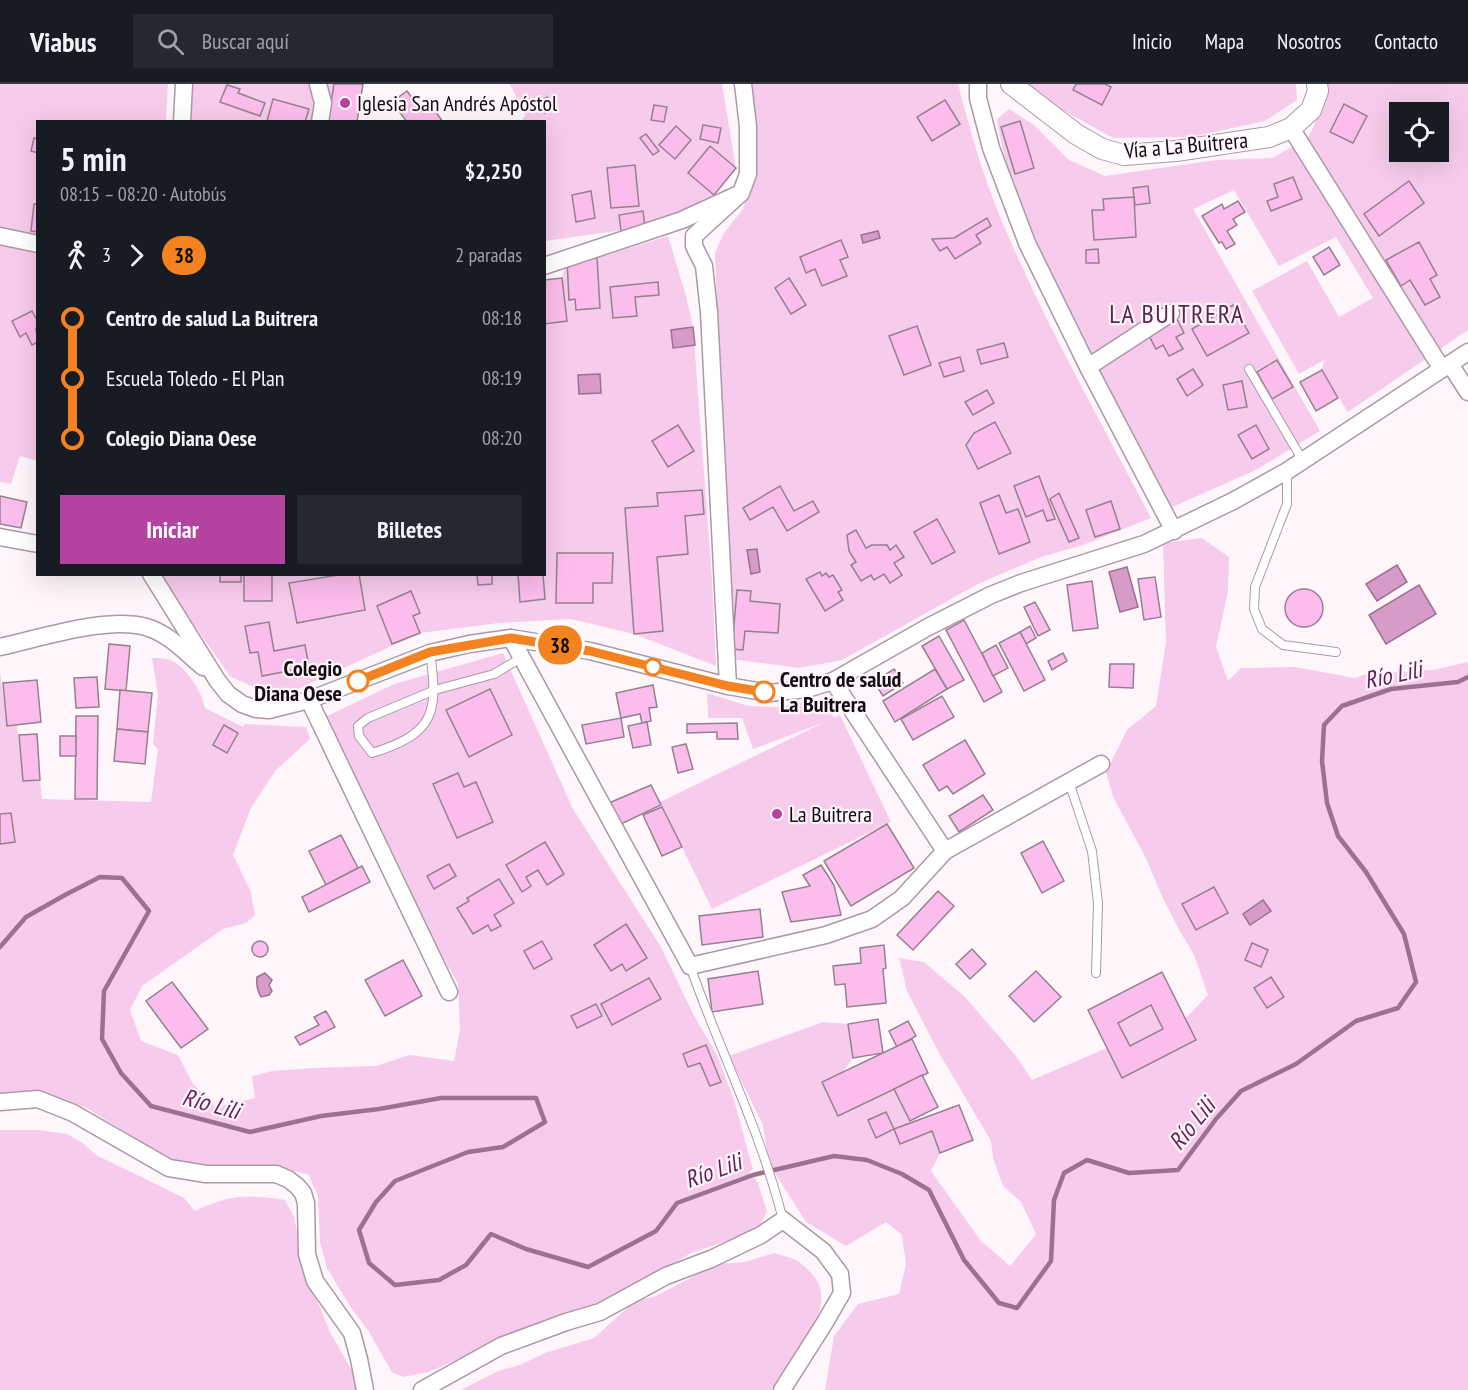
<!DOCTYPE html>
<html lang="es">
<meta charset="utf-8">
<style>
:root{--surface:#171b24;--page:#242831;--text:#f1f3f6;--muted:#9ea1a6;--line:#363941;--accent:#b3439f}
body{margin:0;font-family:"PT Sans Narrow",sans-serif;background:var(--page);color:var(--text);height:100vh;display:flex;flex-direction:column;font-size:22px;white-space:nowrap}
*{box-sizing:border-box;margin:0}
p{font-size:20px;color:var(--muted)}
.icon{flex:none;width:33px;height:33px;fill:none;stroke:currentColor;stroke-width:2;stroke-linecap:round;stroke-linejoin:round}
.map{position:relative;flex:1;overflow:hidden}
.side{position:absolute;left:36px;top:36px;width:510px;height:456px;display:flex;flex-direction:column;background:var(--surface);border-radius:0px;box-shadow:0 6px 24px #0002}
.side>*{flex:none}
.badge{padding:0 12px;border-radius:20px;font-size:21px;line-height:39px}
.controls{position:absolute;left:1389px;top:18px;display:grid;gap:12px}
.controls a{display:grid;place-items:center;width:60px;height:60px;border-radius:0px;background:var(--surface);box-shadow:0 6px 24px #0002;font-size:30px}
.map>.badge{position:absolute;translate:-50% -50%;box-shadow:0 0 0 3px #fff}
.legs{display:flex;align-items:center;gap:9px;height:66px;padding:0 24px;font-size:20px}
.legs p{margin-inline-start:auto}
.summary{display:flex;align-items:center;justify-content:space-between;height:102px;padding:0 24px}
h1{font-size:33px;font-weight:700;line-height:45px}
.primary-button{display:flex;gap:12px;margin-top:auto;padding:12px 24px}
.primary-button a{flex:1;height:69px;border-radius:0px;background:var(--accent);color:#fff;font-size:24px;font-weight:700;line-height:69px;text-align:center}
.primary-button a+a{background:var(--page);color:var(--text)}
ul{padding:0 24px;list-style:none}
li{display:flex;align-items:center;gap:21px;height:60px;font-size:22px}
li i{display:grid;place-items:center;width:9px;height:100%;margin:0 8px;background:currentColor}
li i::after{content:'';width:15px;height:15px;margin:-8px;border:4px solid;border-radius:50%;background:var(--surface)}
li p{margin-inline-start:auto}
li:first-child i{background:linear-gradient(#0000 50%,currentColor 0)}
li:last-child i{background:linear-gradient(currentColor 50%,#0000 0)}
header{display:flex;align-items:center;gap:36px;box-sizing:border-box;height:84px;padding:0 30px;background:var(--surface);border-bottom:2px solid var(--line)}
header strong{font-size:28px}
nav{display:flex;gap:33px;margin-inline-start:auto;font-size:21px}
.search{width:420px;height:54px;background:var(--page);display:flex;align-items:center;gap:15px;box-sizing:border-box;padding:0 21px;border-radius:0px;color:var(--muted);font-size:22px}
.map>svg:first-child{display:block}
</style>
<header>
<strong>Viabus</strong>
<div class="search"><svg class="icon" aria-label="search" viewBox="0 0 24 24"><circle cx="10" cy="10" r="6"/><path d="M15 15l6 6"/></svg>Buscar aquí</div>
<nav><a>Inicio</a><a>Mapa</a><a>Nosotros</a><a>Contacto</a></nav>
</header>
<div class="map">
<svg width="1468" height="1306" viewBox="0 0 1468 1306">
<rect width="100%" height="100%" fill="#fff6fc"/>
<g fill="#f7cbeb" fill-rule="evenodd">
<polygon points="0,0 168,0 166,37 38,38 37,377 20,372 11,400 0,398"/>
<polygon points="191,0 334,0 328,37 188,38"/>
<polygon points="510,0 722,0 736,84 714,111 645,143 545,157 544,38 522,37 525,31"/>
<path d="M749 0H958C970 46 983 92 1001 135 1044 238 1100 335 1151 434L1083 461 1041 473 978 500 842 576 800 584 730 575 715 169 724 149 743 125 752 92Z"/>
<polygon points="1027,0 1296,0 1297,16 1265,37 1192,53 1113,54 1041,14"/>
<path d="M1322 0H1468V246L1348 328 1322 286 1324 276 1299 290 1252 207 1307 177 1339 233 1373 214 1336 153 1279 182 1234 106 1193 125 1320 347 1256 386 1168 425C1140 369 1111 313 1083 257 1049 191 1007 109 997 35L1009 25 1034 41 1069 76 1105 92 1216 76 1272 74 1308 54 1326 16ZM1400 28H1438V68H1400Z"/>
<polygon points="668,152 686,212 693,243 712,494 716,582 634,550 571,535 499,539 420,549 298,605 265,608 231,593 158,491 544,490 545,196 562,194 567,176 597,174"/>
<polygon points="1202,454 1229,473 1228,508 1216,563 1228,597 1241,584 1295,583 1355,594 1366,590 1433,586 1468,578 1468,1306 825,1306 834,1252 858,1220 899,1210 906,1180 902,1151 886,1138 846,1162 806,1138 773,1086 768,1075 763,1041 729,972 823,938 848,940 853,974 843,988 822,998 838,1031 894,1005 910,1037 901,1060 932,1047 940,1069 931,1087 981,1157 1010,1182 1036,1150 1021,1118 1003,1102 993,1074 991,1057 939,969 907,907 899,874 924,878 965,913 1016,972 1032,996 1107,964 1122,993 1185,935 1208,911 1194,871 1178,844 1160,808 1147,776 1113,713 1106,688 1127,646 1156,622 1166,558 1163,459"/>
<path d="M503 569 573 725 661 863 693 930 717 971 734 1016 753 1085 749 1088 758 1099 767 1127 760 1141 739 1153 691 1169 615 1216 543 1236 512 1253 428 1288 403 1293 392 1288 369 1248 350 1222 327 1184 320 1158 318 1112 308 1090 274 1084 201 1087 169 1079 135 1054 85 1023 38 1012 0 1018V589L7 641H17L23 697 40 696 42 715 151 718 158 665 153 660 158 610 152 574C156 574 162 574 167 575 184 579 202 607 205 624L243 643 245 640 306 643 310 655 276 686 251 724 233 771 251 808 255 831 246 839 223 845 142 902 130 926 141 957 178 971 193 1000 216 1023 255 1014 252 992 272 987 313 984 376 982 410 971 454 977 460 946 458 900 424 839 407 798 325 633 394 600ZM545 758 564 790 547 801 538 786 526 793 531 802 522 808 506 781ZM499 795 513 819 494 831 500 842 492 847 488 841 473 850 458 823 469 817 467 813Z"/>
<polygon points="707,609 749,622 777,623 821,615 834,634 840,631 891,738 712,825 660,718 825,638 753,665 742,634 708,634"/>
<polygon points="1151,921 1163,945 1130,962 1118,939"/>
<path d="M0 1046H39L67 1050 83 1059 96 1071 184 1114 195 1127C229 1111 248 1110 285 1116L294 1133 305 1186 330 1248 363 1306H0Z"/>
<path d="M774 1169C781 1171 789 1173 796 1176 800 1178 804 1182 807 1185 848 1219 790 1273 772 1306H461L498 1287 520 1281 545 1269 594 1254 635 1217 656 1212 717 1180 745 1178Z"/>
</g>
<g fill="#d79bc8" stroke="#9c7091" stroke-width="1.5">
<polygon points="878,147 880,154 863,159 861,151"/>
<polygon points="693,243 695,261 673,264 671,246"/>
<polygon points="600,290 601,309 579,310 578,291"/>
<polygon points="757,465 760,488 751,490 747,466"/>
<polygon points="1397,481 1407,498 1377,517 1366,500"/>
<polygon points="1127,483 1138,523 1120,528 1109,488"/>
<polygon points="1419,501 1436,530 1386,560 1369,531"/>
<polygon points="1263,816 1271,827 1250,841 1243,830"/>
<path d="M265 889 272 896 269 901 272 907 269 911 261 913C257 906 256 901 257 893Z"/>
</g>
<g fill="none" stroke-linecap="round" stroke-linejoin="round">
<polyline stroke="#9c7091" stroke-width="4.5" points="0,863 26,833 65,811 100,793 122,794 149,827 104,907 102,955 121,989 151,1022 250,1048 321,1032 379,1025 441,1014 536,1014 545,1038 503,1063 468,1068 395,1097 376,1118 359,1146 369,1179 395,1201 439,1196 466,1181 491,1150 526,1165 588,1183 656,1147 677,1119 753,1091 834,1072 867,1076 902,1090 929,1106 964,1176 999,1219 1017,1224 1051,1177 1054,1116 1064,1089 1087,1076 1129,1089 1178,1086 1216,1035 1241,1007 1296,980 1356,937 1398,924 1416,898 1404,850 1366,788 1338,752 1327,719 1322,677 1324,641 1342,622 1391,605 1458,598 1468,593"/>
</g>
<g fill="#fbbdeb" stroke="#94818f" stroke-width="1.5" fill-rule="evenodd">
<polygon points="334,0 363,0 357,38 328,38"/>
<polygon points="1076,0 1105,0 1111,3 1102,21 1073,6"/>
<polygon points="227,1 240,5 238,9 265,19 260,32 220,18"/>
<polygon points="407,7 421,26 430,20 443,38 407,38 392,18"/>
<polygon points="547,13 553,23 545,29 538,18"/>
<polygon points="273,15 309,25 305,38 267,37"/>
<polygon points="945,16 960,40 932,57 917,33"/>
<polygon points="1344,20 1367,32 1353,59 1330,48"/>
<polygon points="654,21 667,23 664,38 651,36"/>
<polygon points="1020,37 1034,84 1015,90 1001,43"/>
<polygon points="703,41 721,44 718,59 700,55"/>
<polygon points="676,42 691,56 675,75 659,61"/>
<polygon points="646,50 659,67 653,71 640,54"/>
<polygon points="34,54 38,55 38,69 31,67"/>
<polygon points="710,62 736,84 714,111 688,89"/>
<polygon points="635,81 639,122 611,124 607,84"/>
<polygon points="1293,93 1302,115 1271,127 1267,117 1278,113 1274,100"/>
<polygon points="1409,97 1424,119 1379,152 1364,130"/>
<polygon points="1148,102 1150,119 1135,121 1133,104"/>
<polygon points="591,107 595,134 576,138 572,111"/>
<polygon points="1134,113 1136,153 1094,156 1092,126 1104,126 1103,115"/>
<polygon points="1238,117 1245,128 1233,135 1237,141 1227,147 1235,160 1226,165 1222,158 1219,159 1202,132 1222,120 1224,125"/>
<polygon points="34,120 38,120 38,148 31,147"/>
<polygon points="643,127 645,143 621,147 619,131"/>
<polygon points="987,134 991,142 976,151 981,159 955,175 947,163 940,167 932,155 954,154"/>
<polygon points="841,156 848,173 840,176 847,192 822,202 815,185 806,189 800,173"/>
<polygon points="1419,158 1437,191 1430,195 1440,213 1425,221 1410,196 1401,202 1386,176"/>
<polygon points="1329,163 1340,181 1324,191 1313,173"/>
<polygon points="1098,165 1099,179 1086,179 1086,166"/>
<polygon points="597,174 600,224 576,226 575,215 569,216 567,176"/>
<polygon points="562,194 567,237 544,240 544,196"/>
<polygon points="789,194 806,221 791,230 775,204"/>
<polygon points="658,198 659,211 635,213 637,232 613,234 610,203"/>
<polygon points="1233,221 1249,249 1207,272 1192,245"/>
<polygon points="32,227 38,238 36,245 38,258 32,261 26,249 20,253 12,237"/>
<polygon points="1176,233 1184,249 1176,253 1183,265 1169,272 1163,261 1156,265 1147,248"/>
<polygon points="917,242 931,281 904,291 889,252"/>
<polygon points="1004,259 1008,273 981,280 977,266"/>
<polygon points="960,273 964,287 944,293 939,279"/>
<polygon points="1277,276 1293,303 1272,315 1257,288"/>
<polygon points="1193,285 1203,301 1187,312 1177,295"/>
<polygon points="1322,286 1338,314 1316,327 1300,298"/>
<polygon points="1242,297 1247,323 1228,326 1223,301"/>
<polygon points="987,306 994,319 973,331 965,318"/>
<polygon points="995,338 1011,369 978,385 966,361 974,349"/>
<polygon points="678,341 694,367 668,383 652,357"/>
<polygon points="1256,341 1269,365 1252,375 1238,351"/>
<polygon points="1039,392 1055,435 1047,437 1043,426 1026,433 1014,402"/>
<polygon points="780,402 794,427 813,417 819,428 787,447 773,423 750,436 743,424"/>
<polygon points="702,406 704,430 685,432 688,470 657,473 663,547 634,550 625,424 658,422 657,409"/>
<polygon points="1059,409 1079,454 1069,458 1050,415"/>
<polygon points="999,411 1006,429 1018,425 1030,458 999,470 980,419"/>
<polygon points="0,412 27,418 21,444 0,440"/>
<polygon points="1111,417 1120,445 1095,453 1086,426"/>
<polygon points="937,435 955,468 932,480 914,448"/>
<polygon points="856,446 866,464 872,461 887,461 890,466 896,461 904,473 894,479 902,491 890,499 884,490 874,496 871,491 861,497 851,481 856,478 849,467 847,451"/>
<polygon points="557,469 613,469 612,499 593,499 593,519 556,519"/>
<polygon points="820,488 822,492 826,489 829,493 833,491 842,506 838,508 843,516 825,527 806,495"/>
<rect x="220" y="490" width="21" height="8"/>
<rect x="244" y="490" width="28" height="27"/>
<polygon points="344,490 359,490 365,526 297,539 289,499"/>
<polygon points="477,490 492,490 492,500 478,501"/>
<polygon points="518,490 543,490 545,515 520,518"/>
<polygon points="1155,493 1161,533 1144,536 1138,495"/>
<polygon points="1092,497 1098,544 1073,547 1067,501"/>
<circle cx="1304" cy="524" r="19"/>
<polygon points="737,506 751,507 750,517 780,520 778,549 745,547 743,566 732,565"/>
<polygon points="411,507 420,529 413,532 420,549 392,560 377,522"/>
<polygon points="1035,518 1050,546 1038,552 1024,523"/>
<polygon points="964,536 1002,608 984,618 946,546"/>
<polygon points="269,538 274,567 305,561 309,583 262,592 258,568 250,569 245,542"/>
<polygon points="1030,542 1036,554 1026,560 1020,548"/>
<polygon points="1020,548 1045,596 1024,607 999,559"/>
<polygon points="939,552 964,596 947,605 922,562"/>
<polygon points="109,560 130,562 126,607 105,605"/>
<polygon points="996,561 1008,584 993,592 982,569"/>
<polygon points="1063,569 1067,577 1052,586 1048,577"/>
<polygon points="1110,580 1134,580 1133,604 1109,603"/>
<polygon points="894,585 903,599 883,612 874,598"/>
<polygon points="935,585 947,605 895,638 883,617"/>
<polygon points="97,593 99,623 76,624 74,594"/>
<polygon points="37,596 41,638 7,642 3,599"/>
<polygon points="653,601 657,623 649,624 651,637 642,639 640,630 621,634 616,609"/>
<polygon points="490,605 512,651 469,673 446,626"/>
<polygon points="120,606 152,609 148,648 117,645"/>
<polygon points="942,612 954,633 913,656 901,635"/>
<polygon points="76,632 98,632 97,715 75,715"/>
<polygon points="621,634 624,653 586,660 582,641"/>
<polygon points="647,638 651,661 633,664 628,642"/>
<polygon points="737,639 738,655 717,655 717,648 687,649 687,640"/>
<polygon points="224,641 238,649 227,669 213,661"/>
<polygon points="117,645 148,648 145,680 114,677"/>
<polygon points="37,650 40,696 23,697 19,651"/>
<rect x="60" y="652" width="16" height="20"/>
<polygon points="965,656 985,690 953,710 947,702 939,707 923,681"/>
<polygon points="686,660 693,685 678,689 672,663"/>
<polygon points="458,689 464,703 476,698 493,738 457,754 433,700"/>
<polygon points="651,701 661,721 619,741 609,719"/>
<polygon points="983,711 993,726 959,748 949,732"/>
<polygon points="662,723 682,763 662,772 643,731"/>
<polygon points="11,729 15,758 0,760 0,730"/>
<polygon points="887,740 914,784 851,822 824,777"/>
<polygon points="341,751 358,784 326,801 309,767"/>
<polygon points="1043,757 1064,797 1042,809 1021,769"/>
<polygon points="545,758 564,790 547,801 538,786 526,793 531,802 522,808 506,781"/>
<polygon points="449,780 456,792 434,805 427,792"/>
<polygon points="821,781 834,801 841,831 791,838 782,808 810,802 803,791"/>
<polygon points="362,782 370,798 309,828 302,813"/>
<polygon points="499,795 514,819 494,831 501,842 491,847 488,841 473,850 457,824 469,817 467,814"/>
<polygon points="1214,803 1228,829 1196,846 1182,820"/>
<polygon points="938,807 954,822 913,866 897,851"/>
<polygon points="760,825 763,853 702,861 699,832"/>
<polygon points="626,840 647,874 626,887 622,880 611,887 594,861"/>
<polygon points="542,857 552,875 534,885 524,867"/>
<circle cx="260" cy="865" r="8"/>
<polygon points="1252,859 1268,866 1261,883 1245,876"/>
<polygon points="884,861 886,884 883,885 886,919 847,923 845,900 835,901 833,882 861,879 860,864"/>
<polygon points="972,865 986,880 970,895 956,880"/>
<polygon points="403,876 422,912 385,932 365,896"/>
<polygon points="758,887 763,920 712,928 708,895"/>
<polygon points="1036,887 1061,913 1034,938 1009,912"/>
<path d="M1162 888 1196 956 1122 994 1088 926ZM1151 921 1163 945 1130 962 1118 939Z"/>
<polygon points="1271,893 1284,913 1267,924 1254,904"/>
<polygon points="649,894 661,915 612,941 601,920"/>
<polygon points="172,898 208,945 181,964 146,917"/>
<polygon points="596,920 602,932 577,944 571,932"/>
<polygon points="326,927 335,943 300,961 295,953 319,941 314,933"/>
<polygon points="878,935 883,969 853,974 848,940"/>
<polygon points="908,937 916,952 897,963 889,947"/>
<polygon points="912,955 928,989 838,1032 822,998"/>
<polygon points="706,961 721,998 710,1002 700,979 688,983 683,970"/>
<polygon points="922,991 938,1023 910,1037 894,1005"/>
<polygon points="959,1021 973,1056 940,1069 932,1047 900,1060 894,1045"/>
<polygon points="886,1028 894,1045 876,1054 868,1036"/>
</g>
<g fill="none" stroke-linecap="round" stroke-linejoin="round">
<defs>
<g id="service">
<polyline points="1249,285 1303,377"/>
<polyline points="1287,387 1287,420 1255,503 1254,525 1262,545 1283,561 1336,568"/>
<path d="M430 569C439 629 434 650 372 669L359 652 358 642 368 634 435 606 494 590 521 574"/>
<polyline points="1069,698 1092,767 1098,819 1096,889"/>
<path d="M690 882C720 967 761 1048 783 1136"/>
</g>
<g id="minor">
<polyline points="318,0 323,19 320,38"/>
<polyline points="978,0 978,14 991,64 1027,159 1088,283 1174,447"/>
<polyline points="182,38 184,0"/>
<polyline points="1291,44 1442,285"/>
<polyline points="0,152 38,160"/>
<polyline points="544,182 682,136 741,109 748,90 748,42 743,0"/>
<polyline points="1450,280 1468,308"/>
<polyline points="1088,283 1171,229"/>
<polyline points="0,453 38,460"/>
<polyline points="151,490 217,596 228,610 242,620 256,625 269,626 309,616 430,569 469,560 511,554 590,567 728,602 769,609 807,605 833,597 928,543 991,511 1021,499 1144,460 1233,417 1287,387 1468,268"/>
<polyline points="511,554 690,882 826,851 872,835 902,814 945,767 1101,680"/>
<path d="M0 563C41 554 107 532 146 543 168 549 186 569 203 583"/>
<polyline points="833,597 945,767"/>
<polyline points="728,602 709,228 704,182 694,162 694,152 741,109"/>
<polyline points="309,616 449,908"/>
<polyline points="0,1018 38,1015 73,1029 169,1084 206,1090 276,1090 288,1095 297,1102 303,1109 306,1119 307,1170 315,1197 352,1249 359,1275 365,1306"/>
<polyline points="422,1306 501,1262 566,1238 600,1228 666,1192 711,1175 761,1151 783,1136 823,1167 840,1190 842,1209 824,1240 782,1306"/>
</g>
<polyline id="tertiary" points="1011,0 1076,50 1102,65 1124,71 1176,67 1269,53 1291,44 1311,26 1318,7 1317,0"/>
</defs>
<use href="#service" stroke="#ac98a6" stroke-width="10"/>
<use href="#minor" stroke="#ac98a6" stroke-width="19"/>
<use href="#tertiary" stroke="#ac98a6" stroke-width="22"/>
<use href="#service" stroke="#fff" stroke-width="8"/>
<use href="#minor" stroke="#fff" stroke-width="16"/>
<use href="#tertiary" stroke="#fff" stroke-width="20"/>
</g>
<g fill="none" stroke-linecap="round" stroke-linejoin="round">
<defs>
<polyline id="line-1" points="358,597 430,568 511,554 590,567 728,602 764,608"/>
</defs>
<use href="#line-1" stroke="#fff" stroke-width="14"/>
<use href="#line-1" stroke="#f58220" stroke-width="9"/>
</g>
<g fill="#b3439f" stroke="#fff6fc" stroke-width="2">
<circle cx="345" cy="19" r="6"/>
<circle cx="777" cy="730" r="6"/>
</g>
<g fill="#fff" stroke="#f58220" stroke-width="3">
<circle cx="653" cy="583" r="8"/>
<circle cx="358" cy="597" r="10"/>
<circle cx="764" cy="608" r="10"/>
</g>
<g text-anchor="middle" stroke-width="4.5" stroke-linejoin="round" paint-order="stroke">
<g font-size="22" fill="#130c12" stroke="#fff6fc" text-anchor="start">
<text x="357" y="27">Iglesia San Andrés Apóstol</text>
<text x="789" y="738">La Buitrera</text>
</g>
<g font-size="22" fill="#130c12" stroke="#fff6fc">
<text transform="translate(1186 61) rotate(-5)" y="8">Vía a La Buitrera</text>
</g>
<g font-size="22" font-weight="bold" fill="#130c12" stroke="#fff6fc" text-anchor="end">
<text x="342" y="592">Colegio<tspan x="342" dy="25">Diana Oese</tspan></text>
<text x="780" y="603" text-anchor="start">Centro de salud<tspan x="780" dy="25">La Buitrera</tspan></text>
</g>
<g font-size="24" font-style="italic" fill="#641f58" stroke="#fff6fc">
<text transform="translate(1393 591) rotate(-12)" y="8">Río Lili</text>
<text transform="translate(211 1020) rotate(15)" y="8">Río Lili</text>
<text transform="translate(1192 1040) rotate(-51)" y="8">Río Lili</text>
<text transform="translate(713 1087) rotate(-20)" y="8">Río Lili</text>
</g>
<g font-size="26" letter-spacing="1.5" fill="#5b2551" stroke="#fff6fc">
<text x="1177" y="239">LA BUITRERA</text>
</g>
</g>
</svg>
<div class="controls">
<a><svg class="icon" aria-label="locate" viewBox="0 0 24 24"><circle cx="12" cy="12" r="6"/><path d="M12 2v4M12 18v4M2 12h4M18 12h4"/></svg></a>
</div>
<b class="badge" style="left:560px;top:561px;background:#f58220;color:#111">38</b>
<section class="side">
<div class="summary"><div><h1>5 min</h1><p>08:15 – 08:20 · Autobús</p></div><b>$2,250</b></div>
<div class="legs"><svg class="icon" aria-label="walk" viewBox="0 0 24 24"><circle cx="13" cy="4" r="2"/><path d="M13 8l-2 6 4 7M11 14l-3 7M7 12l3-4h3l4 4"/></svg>3<svg class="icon" aria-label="forward" viewBox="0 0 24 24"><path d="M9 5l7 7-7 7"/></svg><b class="badge" style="background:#f58220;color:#111">38</b><p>2 paradas</p></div>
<ul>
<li><i style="color:#f58220"></i><b>Centro de salud La Buitrera</b><p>08:18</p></li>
<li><i style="color:#f58220"></i><span>Escuela Toledo - El Plan</span><p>08:19</p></li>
<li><i style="color:#f58220"></i><b>Colegio Diana Oese</b><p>08:20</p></li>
</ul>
<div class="primary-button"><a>Iniciar</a><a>Billetes</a></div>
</section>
</div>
